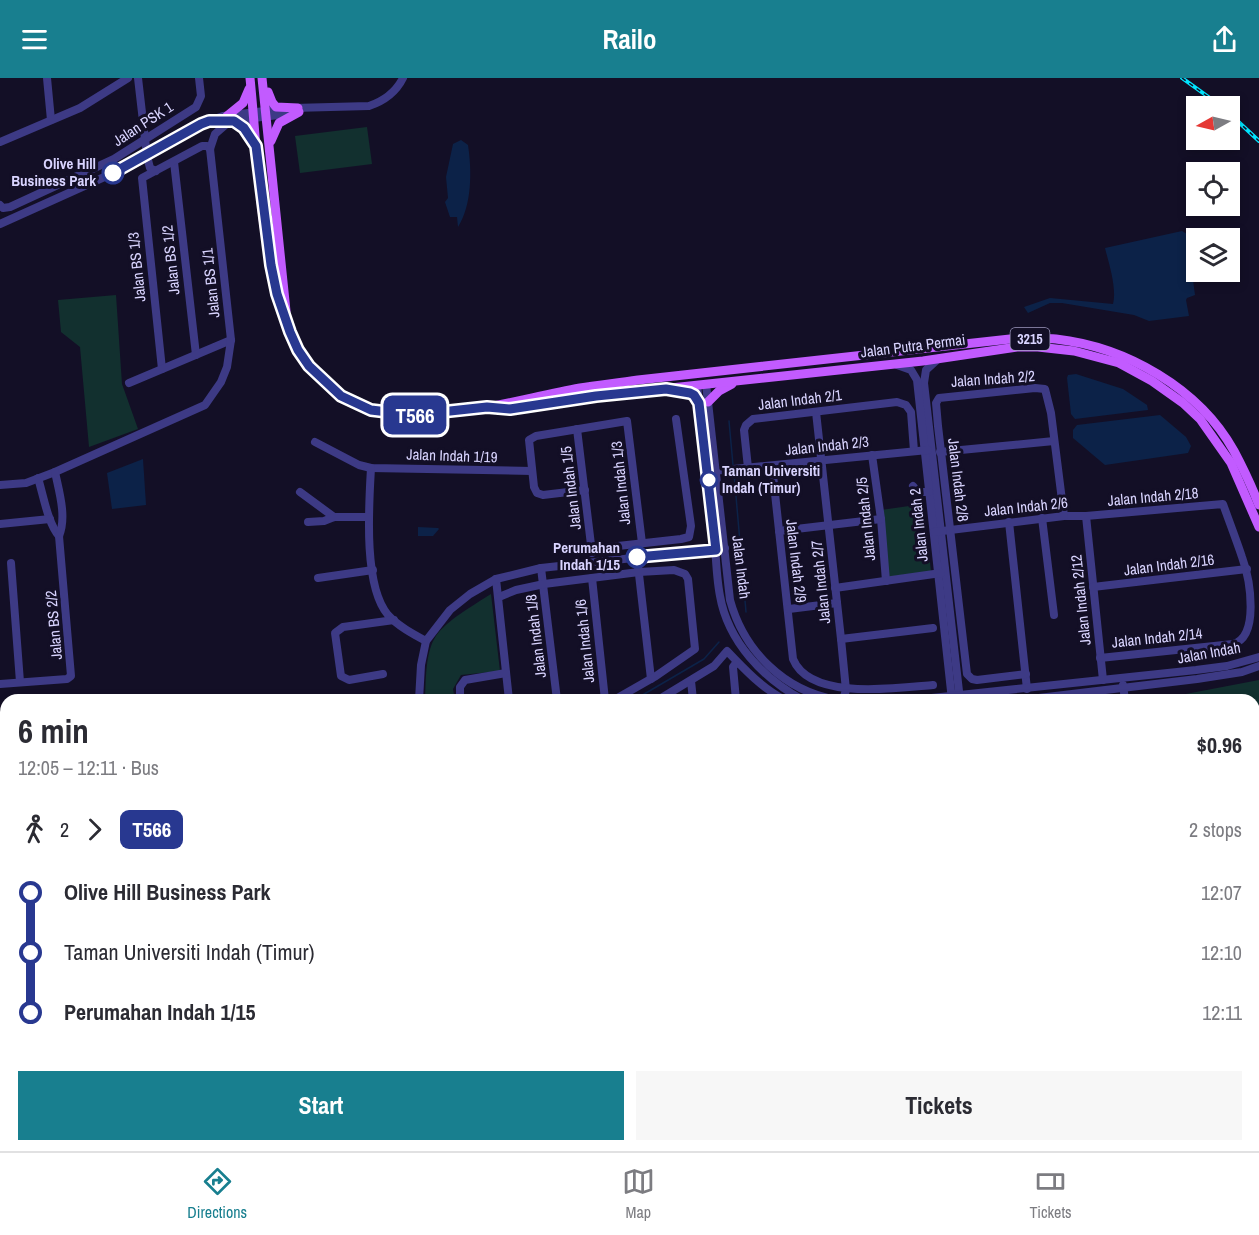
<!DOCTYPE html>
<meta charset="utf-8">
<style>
:root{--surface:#fff;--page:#f7f7f7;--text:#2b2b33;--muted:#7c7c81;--line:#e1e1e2;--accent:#187f8f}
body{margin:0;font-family:"Archivo Narrow",sans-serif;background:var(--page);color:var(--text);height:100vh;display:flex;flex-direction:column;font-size:22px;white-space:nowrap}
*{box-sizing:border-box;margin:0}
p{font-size:20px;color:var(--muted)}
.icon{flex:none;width:33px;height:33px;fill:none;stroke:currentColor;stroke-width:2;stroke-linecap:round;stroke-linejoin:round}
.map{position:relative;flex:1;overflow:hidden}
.panel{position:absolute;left:0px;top:616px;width:1260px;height:458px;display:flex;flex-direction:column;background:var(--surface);border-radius:18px 18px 0 0;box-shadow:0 3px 9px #0003}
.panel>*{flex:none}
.badge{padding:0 12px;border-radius:9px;font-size:21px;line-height:39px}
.needle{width:39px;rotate:262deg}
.controls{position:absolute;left:1186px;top:18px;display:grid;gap:12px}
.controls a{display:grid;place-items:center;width:54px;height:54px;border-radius:0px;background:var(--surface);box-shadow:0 3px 9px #0003;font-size:30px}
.map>.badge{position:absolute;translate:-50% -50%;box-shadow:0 0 0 3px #fff}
.legs{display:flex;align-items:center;gap:9px;height:66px;padding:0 18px;font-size:20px}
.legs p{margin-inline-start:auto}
.overview{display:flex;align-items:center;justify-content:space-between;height:102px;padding:0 18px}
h1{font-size:33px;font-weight:700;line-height:45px}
.primary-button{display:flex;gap:12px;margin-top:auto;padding:12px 18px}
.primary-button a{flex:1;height:69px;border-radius:0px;background:var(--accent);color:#fff;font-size:24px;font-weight:700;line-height:69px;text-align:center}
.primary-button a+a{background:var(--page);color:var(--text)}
ul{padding:0 18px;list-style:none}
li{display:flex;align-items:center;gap:21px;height:60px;font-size:22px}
li i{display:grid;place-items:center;width:9px;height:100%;margin:0 8px;background:currentColor}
li i::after{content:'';width:15px;height:15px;margin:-8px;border:4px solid;border-radius:50%;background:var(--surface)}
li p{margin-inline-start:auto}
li:first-child i{background:linear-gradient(#0000 50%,currentColor 0)}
li:last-child i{background:linear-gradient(currentColor 50%,#0000 0)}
header{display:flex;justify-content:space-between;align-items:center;height:78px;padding:0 18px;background:var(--accent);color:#fff;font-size:27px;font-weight:700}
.tabs{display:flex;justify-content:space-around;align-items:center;height:84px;border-top:2px solid var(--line);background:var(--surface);font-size:16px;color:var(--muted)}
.tabs a{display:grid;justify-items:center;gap:3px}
.tabs .active{color:var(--accent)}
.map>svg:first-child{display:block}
</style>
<header><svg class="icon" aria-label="menu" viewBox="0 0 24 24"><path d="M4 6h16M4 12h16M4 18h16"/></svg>Railo<svg class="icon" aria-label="share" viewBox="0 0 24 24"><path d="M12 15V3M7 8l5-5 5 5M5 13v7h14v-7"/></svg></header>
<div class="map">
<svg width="1259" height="1073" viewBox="0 0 1259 1073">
<rect width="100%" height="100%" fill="#130f26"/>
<g fill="#12302f">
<polygon points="367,49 372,86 300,95 295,58"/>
<polygon points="116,217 122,306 138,351 89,369 80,269 61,254 58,222"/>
<polygon points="923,426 931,493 888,499 881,432"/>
<path d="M491 516 500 593 461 597 453 611 455 622H425C426 604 425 574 436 558 447 542 474 527 491 516Z"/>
<polygon points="1259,602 1259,680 1254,681 1254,622 1171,622 1170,619"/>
<polygon points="6,836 6,1068 316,1068 316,1073 0,1073 0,841"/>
</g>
<g fill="#0c2248">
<path d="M461 62 468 67C472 93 472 127 458 149L457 139H450L445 124 448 120 446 99 453 66Z"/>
<path d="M1182 153 1187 156 1195 217 1187 220 1186 222 1189 238 1149 243 1134 237 1062 225H1050L1028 235 1024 229 1050 220 1113 226C1117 210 1109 186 1105 170Z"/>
<polygon points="1076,296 1123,311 1147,327 1148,332 1075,341 1071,336 1067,300 1068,297"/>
<polygon points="1160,337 1186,359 1191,368 1188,375 1105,387 1073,360 1073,352 1077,347"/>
<polygon points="143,381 146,427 112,431 107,395"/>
<polygon points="418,449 438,450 439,451 433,458 418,458"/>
</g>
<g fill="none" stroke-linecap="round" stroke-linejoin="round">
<g stroke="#0c2248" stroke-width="1.5">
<polyline points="729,343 733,387"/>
<polyline points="734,395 746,534"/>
<polyline points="634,622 704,581 719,564"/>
</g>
<g stroke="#3d3a85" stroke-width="8">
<polyline points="47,0 51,42"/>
<polyline points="138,0 147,78 150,90 156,93"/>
<path d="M293 30 369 28C384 23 396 14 403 0"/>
<polyline points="230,43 295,35"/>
<polyline points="0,64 80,30 128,0"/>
<polyline points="174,84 196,277"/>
<polyline points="0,127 3,130 10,129 114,81 196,29 201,18 199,0"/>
<polyline points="0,146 131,87 201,46 223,38 281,31"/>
<polyline points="938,281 926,292 924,305 960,622"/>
<polyline points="897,287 911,292 917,302 952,622"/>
<polyline points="162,291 142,100 202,68 207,68 210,71"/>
<polyline points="129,305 231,262"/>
<path d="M706 306 730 522C744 573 784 613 837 622"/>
<path d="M697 307C702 351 708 396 713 440 716 466 715 492 720 518 728 564 764 601 803 622"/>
<polyline points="816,334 841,561 846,612 843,622"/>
<polyline points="577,351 592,475"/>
<polyline points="315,364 359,387 371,390 532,393"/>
<polyline points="940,374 1054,363"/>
<polyline points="872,377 881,441 886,503"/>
<path d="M772 388 793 581C810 623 897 610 933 607"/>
<path d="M371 390C369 426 363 508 388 537 398 548 413 556 426 563"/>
<polyline points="748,390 744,352 746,347 753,341 897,324 906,327 911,334 914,373"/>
<polyline points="713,393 928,372"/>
<path d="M38 400C43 416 48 446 59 458"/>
<polyline points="0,407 26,405 55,394 205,327 221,304 227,289 231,262 210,71 215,56 230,43"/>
<polyline points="913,408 918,414 929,414"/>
<polyline points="585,412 543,417 537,415 534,409 529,362 536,358 627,343 642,465"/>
<polyline points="300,414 334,439"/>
<polyline points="1086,438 1103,602"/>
<polyline points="1042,440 1054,537"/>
<polyline points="308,444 324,443 334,439 368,439"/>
<polyline points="1009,444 1027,611"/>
<polyline points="0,446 50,441"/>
<polyline points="779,453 881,441"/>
<path d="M934 454 1064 438H1086L1223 426C1229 443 1236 461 1242 479 1251 504 1259 559 1233 566L1100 580"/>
<polyline points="591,471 681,461 689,459 691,448 676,341"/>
<polyline points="637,479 651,601"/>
<polyline points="11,485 20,604"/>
<polyline points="541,490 557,622"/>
<polyline points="318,500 373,492"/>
<polyline points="592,500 605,622"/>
<polyline points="496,501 509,622"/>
<polyline points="1093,509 1247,491"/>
<polyline points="835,510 941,495"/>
<polyline points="499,519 516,512 544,506 639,494 674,492 685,496 688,501 695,571 656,598 614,622"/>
<polyline points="789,531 837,525"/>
<polyline points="841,561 933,550"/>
<polyline points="383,596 349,602 341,598 335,555 343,549 394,542"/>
<polyline points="1026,596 977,602 972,601 967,596 938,348 936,325 939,320 1035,310 1045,311 1051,335 1064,438"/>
<polyline points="691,603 693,622"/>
<path d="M0 606 67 601 71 598 59 458C67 439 59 413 55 394"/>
<polyline points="1123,607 1125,622"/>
<polyline points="1004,613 1005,622"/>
<polyline points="419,622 421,587 426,563 450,532 470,516 496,501 541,490 725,470"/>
<polyline points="460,622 460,609 465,602 506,595"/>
<path d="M658 622 714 588 727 573C745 592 762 610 785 622"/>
<polyline points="736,622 733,589 736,585"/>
<polyline points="913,622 1196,592 1227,588 1259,579"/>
<polyline points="1022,622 1197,601 1242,594 1259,588"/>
<polyline points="0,651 6,762"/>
<polyline points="1254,697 1259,697"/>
<polyline points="1254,798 1255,808"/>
<polyline points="0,822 6,821"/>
<polyline points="1254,824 1259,823"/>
</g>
<g stroke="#c25bff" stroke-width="9">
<path d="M250 0C258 79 259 162 284 238 288 249 291 261 297 271 322 314 366 336 414 337 470 337 525 320 580 310 599 307 619 305 638 302L1010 261C1025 261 1041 260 1056 261 1126 269 1199 310 1234 373 1243 390 1252 409 1259 427"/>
<polyline points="262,0 286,233"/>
<polyline points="268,14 272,24 276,29 298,30"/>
<polyline points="227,38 243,25 249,11"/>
<polyline points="234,43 244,50 254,66"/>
<polyline points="271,63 279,45 299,34"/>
<polyline points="677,312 694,317 699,325"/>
<polyline points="708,324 719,313 732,306"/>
<polyline points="498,330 510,331 596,318 923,283 1017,269 1038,269 1074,273 1119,285 1152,303 1183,325 1200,341 1231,385 1259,449"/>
</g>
<g stroke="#ff4fa3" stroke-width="10">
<polyline points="1254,893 1259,891"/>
<polyline points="1254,903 1259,901"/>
<polyline points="453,1073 457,1068"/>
<polyline points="463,1073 468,1068"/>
</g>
<defs>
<g id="rail">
<polyline points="1182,0 1221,28"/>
<polyline points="1230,36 1259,63"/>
</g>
</defs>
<use href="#rail" stroke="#00e5ff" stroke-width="4"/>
<use href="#rail" stroke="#130f26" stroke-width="1.5" stroke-dasharray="4.5" stroke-linecap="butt"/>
</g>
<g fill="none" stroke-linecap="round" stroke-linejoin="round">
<defs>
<polyline id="line-1" points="113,95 201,46 209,43 234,43 244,50 256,68 271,187 277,216 290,254 298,272 309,288 341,318 371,332 413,337 487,329 510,331 596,318 666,311 690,315 694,317 699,325 716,472 637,479"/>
</defs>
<use href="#line-1" stroke="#fff" stroke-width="14"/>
<use href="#line-1" stroke="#283890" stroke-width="9"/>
</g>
<g fill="#fff" stroke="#283890" stroke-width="3">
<circle cx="113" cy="95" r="10"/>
<circle cx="709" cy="402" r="8"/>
<circle cx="637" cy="479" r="10"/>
</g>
<g text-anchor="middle" stroke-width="6" stroke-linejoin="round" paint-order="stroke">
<rect fill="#130f26" stroke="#9e99be" stroke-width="1.5" x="1010.5" y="250" width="39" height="22" rx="4.5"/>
<g font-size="14" font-weight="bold" fill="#d9d4ff">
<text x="1030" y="266">3215</text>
</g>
<g font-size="15" fill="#d9d4ff" stroke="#130f26">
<text transform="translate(143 46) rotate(-33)" y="5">Jalan PSK 1</text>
<text transform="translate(171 182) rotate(-96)" y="5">Jalan BS 1/2</text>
<text transform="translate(137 189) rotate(-96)" y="5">Jalan BS 1/3</text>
<text transform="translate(211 205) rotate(-96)" y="5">Jalan BS 1/1</text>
<text transform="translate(913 268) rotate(-7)" y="5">Jalan Putra Permai</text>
<text transform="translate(993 301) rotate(-4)" y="5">Jalan Indah 2/2</text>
<text transform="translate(800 322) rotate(-7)" y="5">Jalan Indah 2/1</text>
<text transform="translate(827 368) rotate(-6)" y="5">Jalan Indah 2/3</text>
<text transform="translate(452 378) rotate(2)" y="5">Jalan Indah 1/19</text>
<text transform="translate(958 402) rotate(83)" y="5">Jalan Indah 2/8</text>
<text transform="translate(621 405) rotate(-96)" y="5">Jalan Indah 1/3</text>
<text transform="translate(571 410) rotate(-97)" y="5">Jalan Indah 1/5</text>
<text transform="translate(1153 419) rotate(-5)" y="5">Jalan Indah 2/18</text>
<text transform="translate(1026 429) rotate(-6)" y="5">Jalan Indah 2/6</text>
<text transform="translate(866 441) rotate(-96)" y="5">Jalan Indah 2/5</text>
<text transform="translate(919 447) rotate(-96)" y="5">Jalan Indah 2</text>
<text transform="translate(796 483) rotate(83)" y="5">Jalan Indah 2/9</text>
<text transform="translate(1169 487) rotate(-7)" y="5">Jalan Indah 2/16</text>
<text transform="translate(741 489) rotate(83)" y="5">Jalan Indah</text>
<text transform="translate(821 504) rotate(-96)" y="5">Jalan Indah 2/7</text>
<text transform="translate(1081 522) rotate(-96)" y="5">Jalan Indah 2/12</text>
<text transform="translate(54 547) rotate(-95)" y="5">Jalan BS 2/2</text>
<text transform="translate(536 558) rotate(-97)" y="5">Jalan Indah 1/8</text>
<text transform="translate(1157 560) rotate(-6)" y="5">Jalan Indah 2/14</text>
<text transform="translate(585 563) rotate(-96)" y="5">Jalan Indah 1/6</text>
<text transform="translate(1209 575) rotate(-10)" y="5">Jalan Indah</text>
</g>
<g font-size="15" font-weight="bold" fill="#d9d4ff" stroke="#130f26" text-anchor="end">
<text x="96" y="91">Olive Hill<tspan x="96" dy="17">Business Park</tspan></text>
<text x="722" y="398" text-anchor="start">Taman Universiti<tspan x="722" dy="17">Indah (Timur)</tspan></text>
<text x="620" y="475">Perumahan<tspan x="620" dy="17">Indah 1/15</tspan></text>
</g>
</g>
</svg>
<div class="controls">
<a><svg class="needle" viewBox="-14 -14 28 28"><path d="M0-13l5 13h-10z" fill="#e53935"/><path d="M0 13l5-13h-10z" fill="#7c7c81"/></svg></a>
<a><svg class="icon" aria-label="locate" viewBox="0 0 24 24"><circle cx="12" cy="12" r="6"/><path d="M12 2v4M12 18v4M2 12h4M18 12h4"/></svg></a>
<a><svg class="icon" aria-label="layers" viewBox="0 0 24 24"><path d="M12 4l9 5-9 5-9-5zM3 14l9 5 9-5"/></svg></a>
</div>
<b class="badge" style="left:415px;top:337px;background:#283890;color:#fff">T566</b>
<section class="panel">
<div class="overview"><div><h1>6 min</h1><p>12:05 – 12:11 · Bus</p></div><b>$0.96</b></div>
<div class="legs"><svg class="icon" aria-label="walk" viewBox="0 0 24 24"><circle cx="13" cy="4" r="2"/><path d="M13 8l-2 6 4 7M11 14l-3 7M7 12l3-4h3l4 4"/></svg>2<svg class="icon" aria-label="forward" viewBox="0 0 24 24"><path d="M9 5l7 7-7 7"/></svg><b class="badge" style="background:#283890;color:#fff">T566</b><p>2 stops</p></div>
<ul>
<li><i style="color:#283890"></i><b>Olive Hill Business Park</b><p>12:07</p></li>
<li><i style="color:#283890"></i><span>Taman Universiti Indah (Timur)</span><p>12:10</p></li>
<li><i style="color:#283890"></i><b>Perumahan Indah 1/15</b><p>12:11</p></li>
</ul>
<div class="primary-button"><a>Start</a><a>Tickets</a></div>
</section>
</div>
<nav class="tabs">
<a class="active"><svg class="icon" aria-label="directions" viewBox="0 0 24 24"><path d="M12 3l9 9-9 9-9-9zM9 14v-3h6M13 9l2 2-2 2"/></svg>Directions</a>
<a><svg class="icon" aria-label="map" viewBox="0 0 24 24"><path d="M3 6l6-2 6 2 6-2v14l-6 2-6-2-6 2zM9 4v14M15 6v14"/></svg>Map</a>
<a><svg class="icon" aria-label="tickets" viewBox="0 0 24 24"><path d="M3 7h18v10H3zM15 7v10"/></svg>Tickets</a>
</nav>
